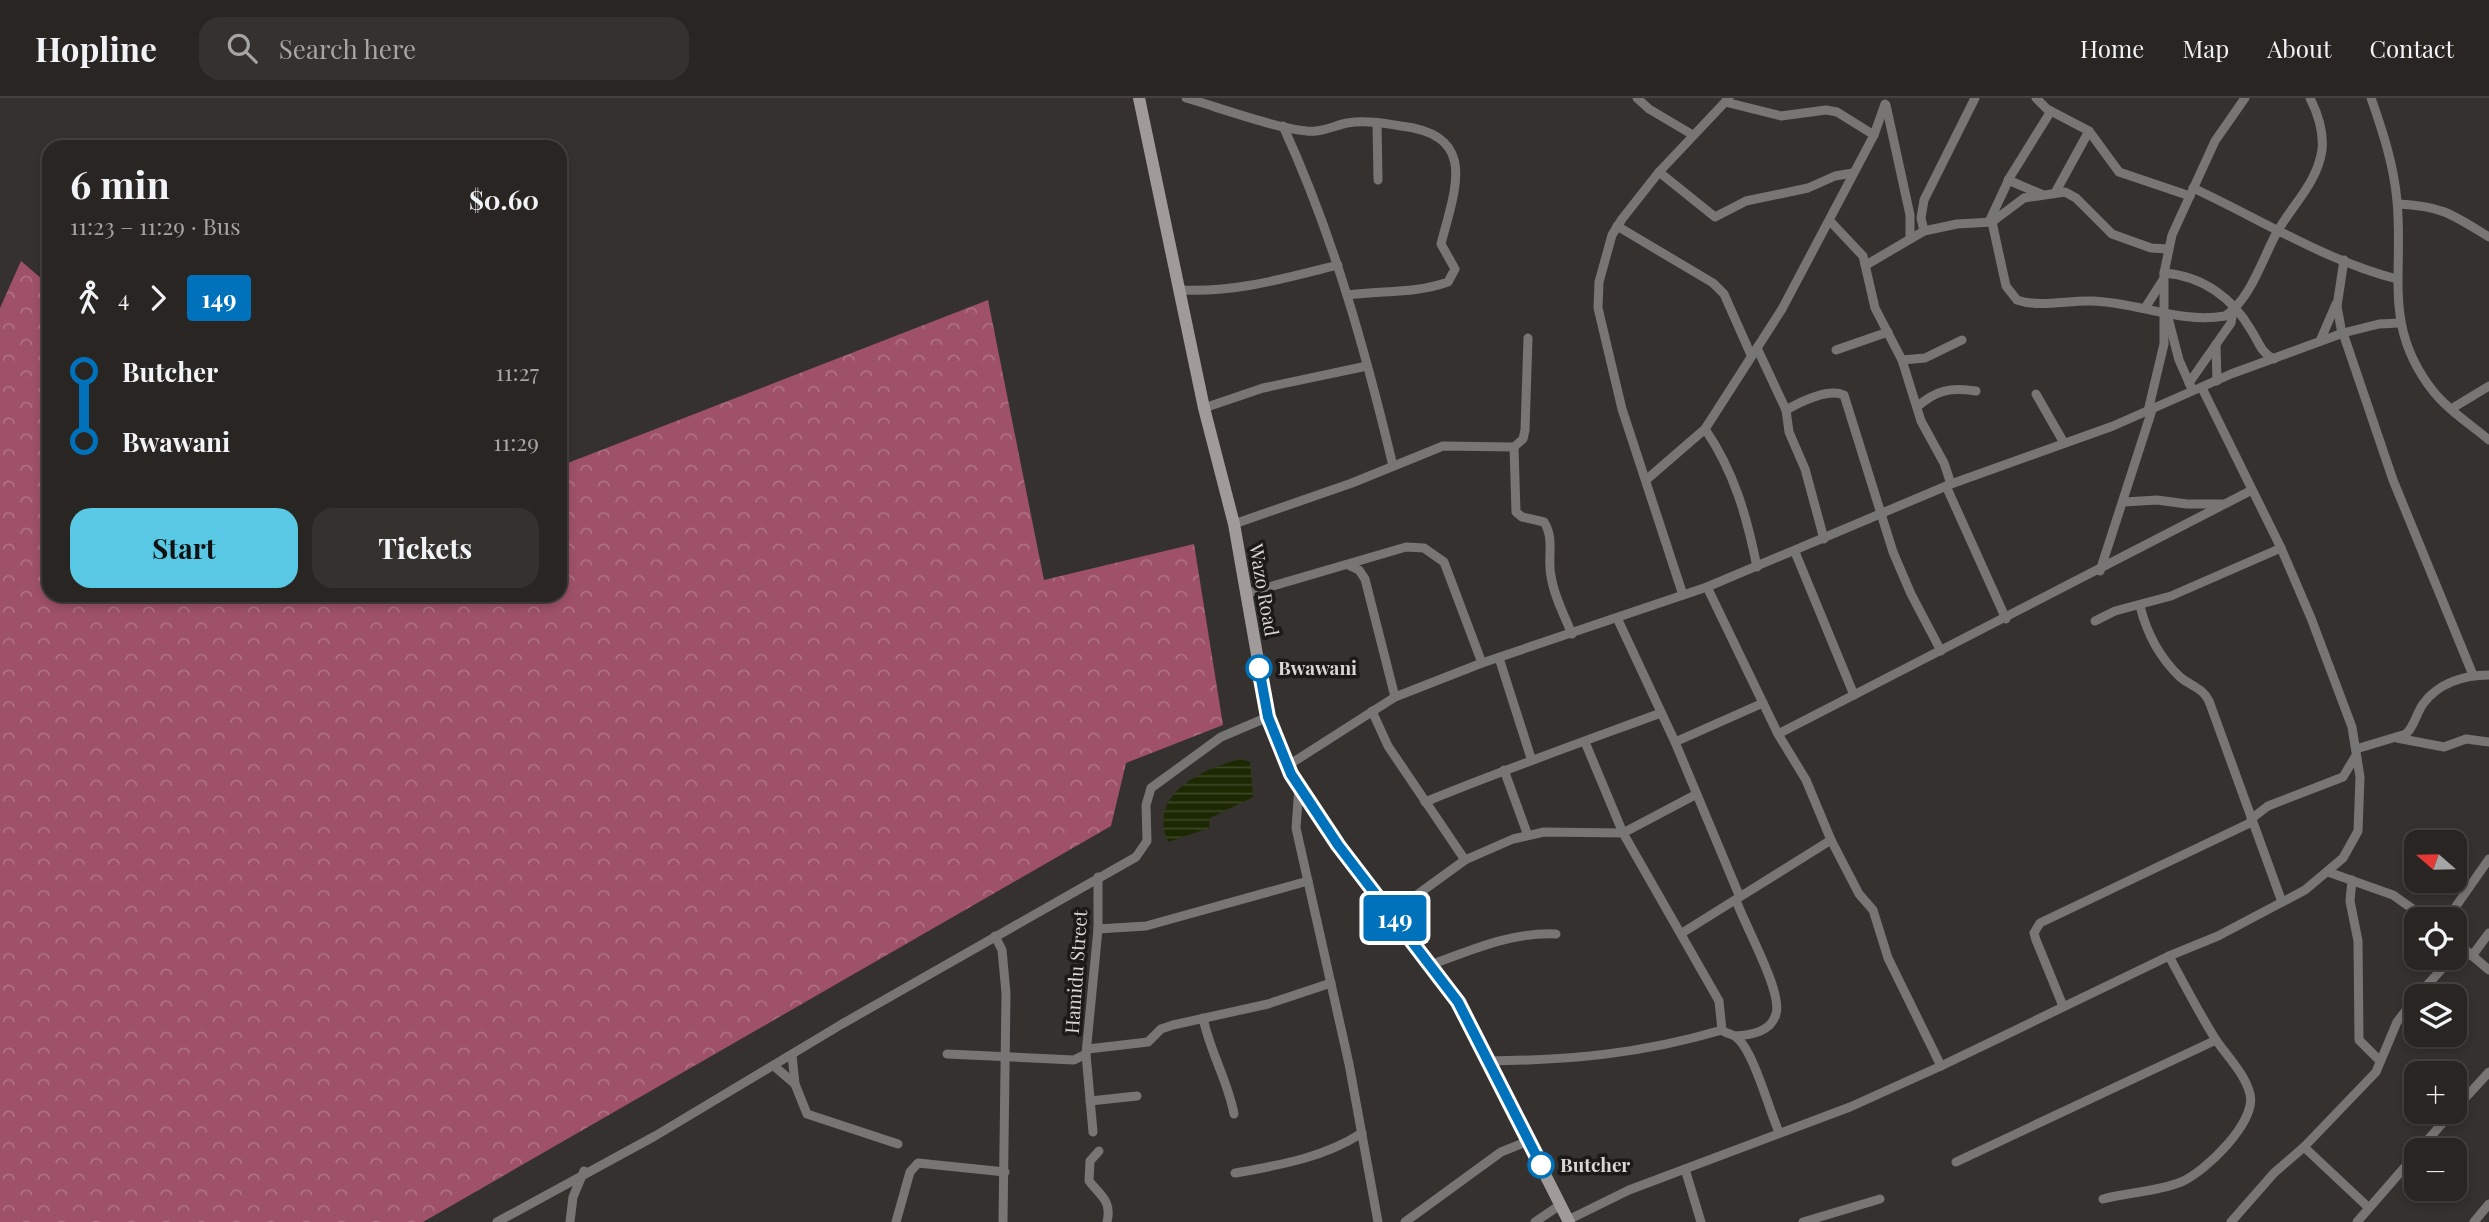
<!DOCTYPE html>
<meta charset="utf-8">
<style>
:root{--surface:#282522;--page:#34312f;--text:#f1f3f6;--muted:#a5a5a5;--line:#444240;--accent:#58c8e4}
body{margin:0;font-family:"Playfair Display",serif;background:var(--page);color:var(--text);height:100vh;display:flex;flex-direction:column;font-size:26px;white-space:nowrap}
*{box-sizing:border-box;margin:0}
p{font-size:23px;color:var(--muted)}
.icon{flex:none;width:38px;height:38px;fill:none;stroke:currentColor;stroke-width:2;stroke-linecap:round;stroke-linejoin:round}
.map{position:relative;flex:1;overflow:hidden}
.side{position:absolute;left:42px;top:42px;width:525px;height:462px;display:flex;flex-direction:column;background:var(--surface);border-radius:21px;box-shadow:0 4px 10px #0003,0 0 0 2px var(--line)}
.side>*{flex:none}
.badge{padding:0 14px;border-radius:5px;font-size:24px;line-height:46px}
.needle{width:46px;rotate:290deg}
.tools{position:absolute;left:2404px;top:732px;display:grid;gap:14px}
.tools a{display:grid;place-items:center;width:63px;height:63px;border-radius:14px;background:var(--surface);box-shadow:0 4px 10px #0003,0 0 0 2px var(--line);font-size:35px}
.map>.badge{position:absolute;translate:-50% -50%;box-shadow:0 0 0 4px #fff}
.legs{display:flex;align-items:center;gap:10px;height:77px;padding:0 28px;font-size:23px}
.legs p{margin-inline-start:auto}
.overview{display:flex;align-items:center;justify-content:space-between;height:119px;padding:0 28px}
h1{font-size:38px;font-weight:700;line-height:52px}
.action{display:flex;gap:14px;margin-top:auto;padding:14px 28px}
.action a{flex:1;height:80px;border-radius:21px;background:var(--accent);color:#111;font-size:28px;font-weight:700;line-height:80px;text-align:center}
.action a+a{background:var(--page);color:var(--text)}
ul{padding:0 28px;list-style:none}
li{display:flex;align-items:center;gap:24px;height:70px;font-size:26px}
li i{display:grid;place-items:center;width:10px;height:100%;margin:0 9px;background:currentColor}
li i::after{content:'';width:18px;height:18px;margin:-9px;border:5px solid;border-radius:50%;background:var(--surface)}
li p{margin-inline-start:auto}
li:first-child i{background:linear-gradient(#0000 50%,currentColor 0)}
li:last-child i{background:linear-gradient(currentColor 50%,#0000 0)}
header{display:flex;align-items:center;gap:42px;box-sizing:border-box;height:98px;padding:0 35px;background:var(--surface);border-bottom:2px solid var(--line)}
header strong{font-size:33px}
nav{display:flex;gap:38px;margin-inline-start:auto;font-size:24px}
.search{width:490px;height:63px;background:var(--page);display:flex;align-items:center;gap:18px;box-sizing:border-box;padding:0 24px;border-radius:21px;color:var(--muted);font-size:26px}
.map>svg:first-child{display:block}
</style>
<header>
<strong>Hopline</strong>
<div class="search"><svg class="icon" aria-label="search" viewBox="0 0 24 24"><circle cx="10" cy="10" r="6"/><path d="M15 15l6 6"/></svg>Search here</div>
<nav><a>Home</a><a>Map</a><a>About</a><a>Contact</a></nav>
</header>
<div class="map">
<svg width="2489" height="1124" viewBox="0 0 2489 1124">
<defs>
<pattern id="forest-crowns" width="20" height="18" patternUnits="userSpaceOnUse" patternTransform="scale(1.75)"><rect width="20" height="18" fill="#9e5167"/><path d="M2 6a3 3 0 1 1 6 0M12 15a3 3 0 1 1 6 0" fill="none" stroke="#af7183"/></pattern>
<pattern id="water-rules" width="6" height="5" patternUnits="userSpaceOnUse" patternTransform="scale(1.75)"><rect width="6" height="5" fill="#1c2801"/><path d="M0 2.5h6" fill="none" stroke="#3c4625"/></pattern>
</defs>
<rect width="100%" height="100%" fill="#35312e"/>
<polygon fill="url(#forest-crowns)" points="21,163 49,187 49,497 560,497 560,368 988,202 1044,482 1194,446 1223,627 1126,665 1111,728 423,1124 0,1124 0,210"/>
<path fill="url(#water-rules)" d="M1241 661 1250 664 1253 699 1210 720 1209 730 1168 744C1147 695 1203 671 1241 661Z"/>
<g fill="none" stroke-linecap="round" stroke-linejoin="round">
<g stroke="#787575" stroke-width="9">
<path d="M1186 0C1215 8 1291 36 1316 33 1327 32 1337 27 1347 25 1365 22 1383 25 1401 28 1479 37 1455 91 1441 146L1455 171 1448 184C1414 196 1382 192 1347 197"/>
<polyline points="1637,0 1649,11 1693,37"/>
<polyline points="2036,0 2047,11 2089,33 2119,74 2190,98"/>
<path d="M2371 0C2383 34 2394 68 2397 103 2404 176 2382 228 2433 293 2448 312 2470 326 2489 342"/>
<polyline points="1725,4 1781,18 1826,12 1837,14 1874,37"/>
<polyline points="1886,7 1910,117 1910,139"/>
<polyline points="1377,25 1378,82"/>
<path d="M1283 28C1333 137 1365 251 1393 368"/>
<polyline points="1659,74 1715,119 1746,103 1808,90 1835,78 1853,75"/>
<polyline points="2008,82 2041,96"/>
<path d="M2193 90C2260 121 2326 163 2397 181"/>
<polyline points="2055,95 2089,33"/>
<path d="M2398 106C2442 108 2452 116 2489 139"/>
<polyline points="1830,123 1863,158 1875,210 1902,262 1921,323 1944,365 1951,386"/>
<polyline points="1989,124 2010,79 2051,13"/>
<path d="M1992 124 2006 188 2017 202C2040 210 2068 202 2092 203 2137 204 2180 226 2225 218 2250 202 2262 162 2276 136 2291 108 2317 86 2322 52 2324 33 2318 16 2310 0"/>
<polyline points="1617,128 1713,185 1724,196 1751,257"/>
<polyline points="1924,133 1921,120 1924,102 1975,0"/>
<polyline points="1866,167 1924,133 1957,126 1992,124 2024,100 2065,94 2076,100 2112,136 2151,150 2168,151"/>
<path d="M2164 175C2202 178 2232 199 2251 232 2259 244 2260 254 2274 261"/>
<path d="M1180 192C1235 195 1286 180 1338 167"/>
<polyline points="2145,210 2163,182"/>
<polyline points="2168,220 2179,262 2191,289"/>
<polyline points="2343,235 2393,382 2473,577"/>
<polyline points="2342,236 2337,208 2344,162"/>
<polyline points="2320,243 2336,206"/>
<polyline points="2216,246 2217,283"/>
<polyline points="1757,250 1786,312 1789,334 1805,371 1824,441"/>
<polyline points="1836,252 1888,234"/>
<polyline points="1902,262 1925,260 1962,242"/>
<polyline points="2189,285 2231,225 2233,213"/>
<polyline points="2036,296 2064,345"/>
<path d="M1917 309C1936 292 1951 289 1976 293"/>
<polyline points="1204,310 1263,290 1367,268"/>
<polyline points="2451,311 2489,288"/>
<path d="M1786 312C1800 304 1828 290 1844 297L1893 454 1911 496 1941 553"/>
<polyline points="2148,313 2164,246 2164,175 2172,137 2215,43 2245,0"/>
<path d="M1705 331C1734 373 1747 419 1757 469"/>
<path d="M1514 349 1516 414 1522 419 1544 424C1555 441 1547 460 1551 478 1554 498 1564 517 1572 536"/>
<polyline points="1646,382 1705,331 1782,211 1874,37 1885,6"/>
<polyline points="1946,388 2006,521"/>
<polyline points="2124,404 2157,402 2187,406 2223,406"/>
<polyline points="1234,426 1352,385 1443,348 1514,349 1523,341 1525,332 1528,240"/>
<polyline points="1795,454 1854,597"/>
<polyline points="1350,468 1359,472 1365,481 1395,599"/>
<polyline points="2100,473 2152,312"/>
<polyline points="1707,489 1778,636 1806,682 1831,742 1859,796 1873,812 1888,860 1941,968"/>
<polyline points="1245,496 1406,449 1424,450 1444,464 1482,565"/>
<polyline points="1683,497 1622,311 1598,210 1599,184 1612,137 1622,121 1659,74 1729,0"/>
<path d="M2140 508C2147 536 2160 560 2180 579 2191 588 2203 590 2209 603L2282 804"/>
<polyline points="1618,522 1675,644 1739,797"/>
<polyline points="2095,523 2115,513 2171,498 2281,450"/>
<polyline points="1499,560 1531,660"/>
<polyline points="1372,613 1388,648 1465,762"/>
<polyline points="1778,636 2252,392"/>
<polyline points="2397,640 2444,649 2466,641 2489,644"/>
<path d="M1585 644 1623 735 1719 903 1722 932C1726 936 1733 936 1736 939 1753 951 1769 1012 1779 1034"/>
<polyline points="1675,644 1763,605"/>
<path d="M2356 651 2406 636C2415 627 2416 616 2423 606 2438 585 2464 577 2489 577"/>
<polyline points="1287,668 1395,599 1482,565 1707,489 1951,386 2113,328 2231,276 2343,235 2379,226 2399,225"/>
<polyline points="1504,672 1527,735"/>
<polyline points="1299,689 1296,730 1349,966 1378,1124"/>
<path d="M1425 704C1503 672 1582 644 1661 615"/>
<polyline points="2251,721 2268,708 2343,679 2355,659"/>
<polyline points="2328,774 2393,797 2427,821"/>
<polyline points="2352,782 2350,803 2358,843 2359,942 2380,963"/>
<polyline points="1392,815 1465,762 1513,741 1544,734 1623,735 1695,697"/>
<polyline points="2447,821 2489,761"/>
<polyline points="1098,831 1146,828 1308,783"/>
<polyline points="1682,835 1831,742"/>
<polyline points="995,838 1002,852 1006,895 1003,1124"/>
<polyline points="2455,843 2489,872"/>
<polyline points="2472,858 2489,835"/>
<path d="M1430 867C1472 852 1510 834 1556 836"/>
<polyline points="2417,898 2453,859"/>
<polyline points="2063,908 2036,842 2034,835 2040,825 2252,724"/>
<path d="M1203 920C1210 954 1228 983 1234 1016"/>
<path d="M1735 938C1751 937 1771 934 1776 916 1783 894 1744 826 1736 802"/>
<polyline points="1088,951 1148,944 1161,931 1173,927 1268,906 1331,885"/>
<polyline points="947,956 1074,962 1086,956 1098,831 1098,779"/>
<polyline points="1086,956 1093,1034"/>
<polyline points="792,957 795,986 807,1016 898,1046"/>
<path d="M1487 963C1572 962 1640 956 1722 932"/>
<polyline points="774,968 795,986"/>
<polyline points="1090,1003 1137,998"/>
<polyline points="2455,1011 2489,974"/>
<polyline points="2304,1049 2369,1110"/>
<polyline points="2419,1052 2453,1013"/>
<path d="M1099 1053 1090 1063 1089 1083C1101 1098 1112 1103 1107 1124"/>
<polyline points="1956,1064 2216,942"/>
<polyline points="1685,1071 1701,1124"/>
<path d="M1235 1075C1280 1067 1323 1060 1362 1035"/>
<path d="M2103 1101C2129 1094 2156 1094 2181 1084 2205 1074 2257 1024 2250 996 2245 976 2227 958 2216 942 2199 915 2184 886 2169 858"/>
<polyline points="1568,1122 1629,1092 1850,1009 1941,968 2169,858 2218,838 2305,792 2343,760 2358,733 2360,679 2352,629 2311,520 2281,450 2202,290"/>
<polyline points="497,1124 655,1038 842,926 1136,759 1147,743 1146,707 1151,690 1221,639 1268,619"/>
<polyline points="570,1124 573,1099 584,1073"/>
<polyline points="896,1124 910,1074 918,1065 1005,1074"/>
<polyline points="1405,1124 1501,1054 1528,1043"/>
<polyline points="1535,1124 1560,1107"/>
<polyline points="1803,1124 1880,1101"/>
<polyline points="2231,1124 2274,1075 2304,1049 2376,974 2397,924 2417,898"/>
<polyline points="2357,1124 2417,1055"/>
<polyline points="2474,1124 2489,1106"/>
</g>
<polyline stroke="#a09b9a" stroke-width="12" points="1139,0 1204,310 1234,426 1268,619 1281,655 1302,694 1338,747 1458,904 1569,1124"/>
</g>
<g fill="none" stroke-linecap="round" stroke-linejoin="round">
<defs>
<polyline id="line-1" points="1259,570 1268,619 1291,676 1338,747 1458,904 1541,1067"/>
</defs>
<use href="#line-1" stroke="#fff" stroke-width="16"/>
<use href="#line-1" stroke="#0072bc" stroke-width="10"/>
</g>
<g fill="#fff" stroke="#0072bc" stroke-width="3.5">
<circle cx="1259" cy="570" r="12"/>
<circle cx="1541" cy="1067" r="12"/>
</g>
<g text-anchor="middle" stroke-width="7" stroke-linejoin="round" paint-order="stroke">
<g font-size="19" fill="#d9d6d4" stroke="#1b1a18">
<text transform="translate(1264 492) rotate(80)" y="7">Wazo Road</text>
<text transform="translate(1076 874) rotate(-86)" y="7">Hamidu Street</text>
</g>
<g font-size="19" font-weight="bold" fill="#d9d6d4" stroke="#1b1a18" text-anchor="start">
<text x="1278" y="577">Bwawani</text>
<text x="1560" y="1074">Butcher</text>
</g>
</g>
</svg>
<div class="tools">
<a><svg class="needle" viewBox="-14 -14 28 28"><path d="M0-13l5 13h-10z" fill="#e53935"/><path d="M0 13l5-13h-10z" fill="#a5a5a5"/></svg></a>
<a><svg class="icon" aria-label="locate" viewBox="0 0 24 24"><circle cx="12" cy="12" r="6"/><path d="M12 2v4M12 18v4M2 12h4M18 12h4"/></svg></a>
<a><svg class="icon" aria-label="layers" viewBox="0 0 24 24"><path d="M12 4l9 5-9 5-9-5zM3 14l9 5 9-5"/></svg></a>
<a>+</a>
<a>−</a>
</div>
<b class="badge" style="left:1395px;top:820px;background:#0072bc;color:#fff">149</b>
<section class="side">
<div class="overview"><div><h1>6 min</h1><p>11:23 – 11:29 · Bus</p></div><b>$0.60</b></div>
<div class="legs"><svg class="icon" aria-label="walk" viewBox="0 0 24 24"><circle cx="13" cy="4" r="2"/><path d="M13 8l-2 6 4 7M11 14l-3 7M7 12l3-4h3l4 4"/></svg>4<svg class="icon" aria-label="forward" viewBox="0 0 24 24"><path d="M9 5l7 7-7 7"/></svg><b class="badge" style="background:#0072bc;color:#fff">149</b></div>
<ul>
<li><i style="color:#0072bc"></i><b>Butcher</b><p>11:27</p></li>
<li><i style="color:#0072bc"></i><b>Bwawani</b><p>11:29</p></li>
</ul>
<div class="action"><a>Start</a><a>Tickets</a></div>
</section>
</div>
